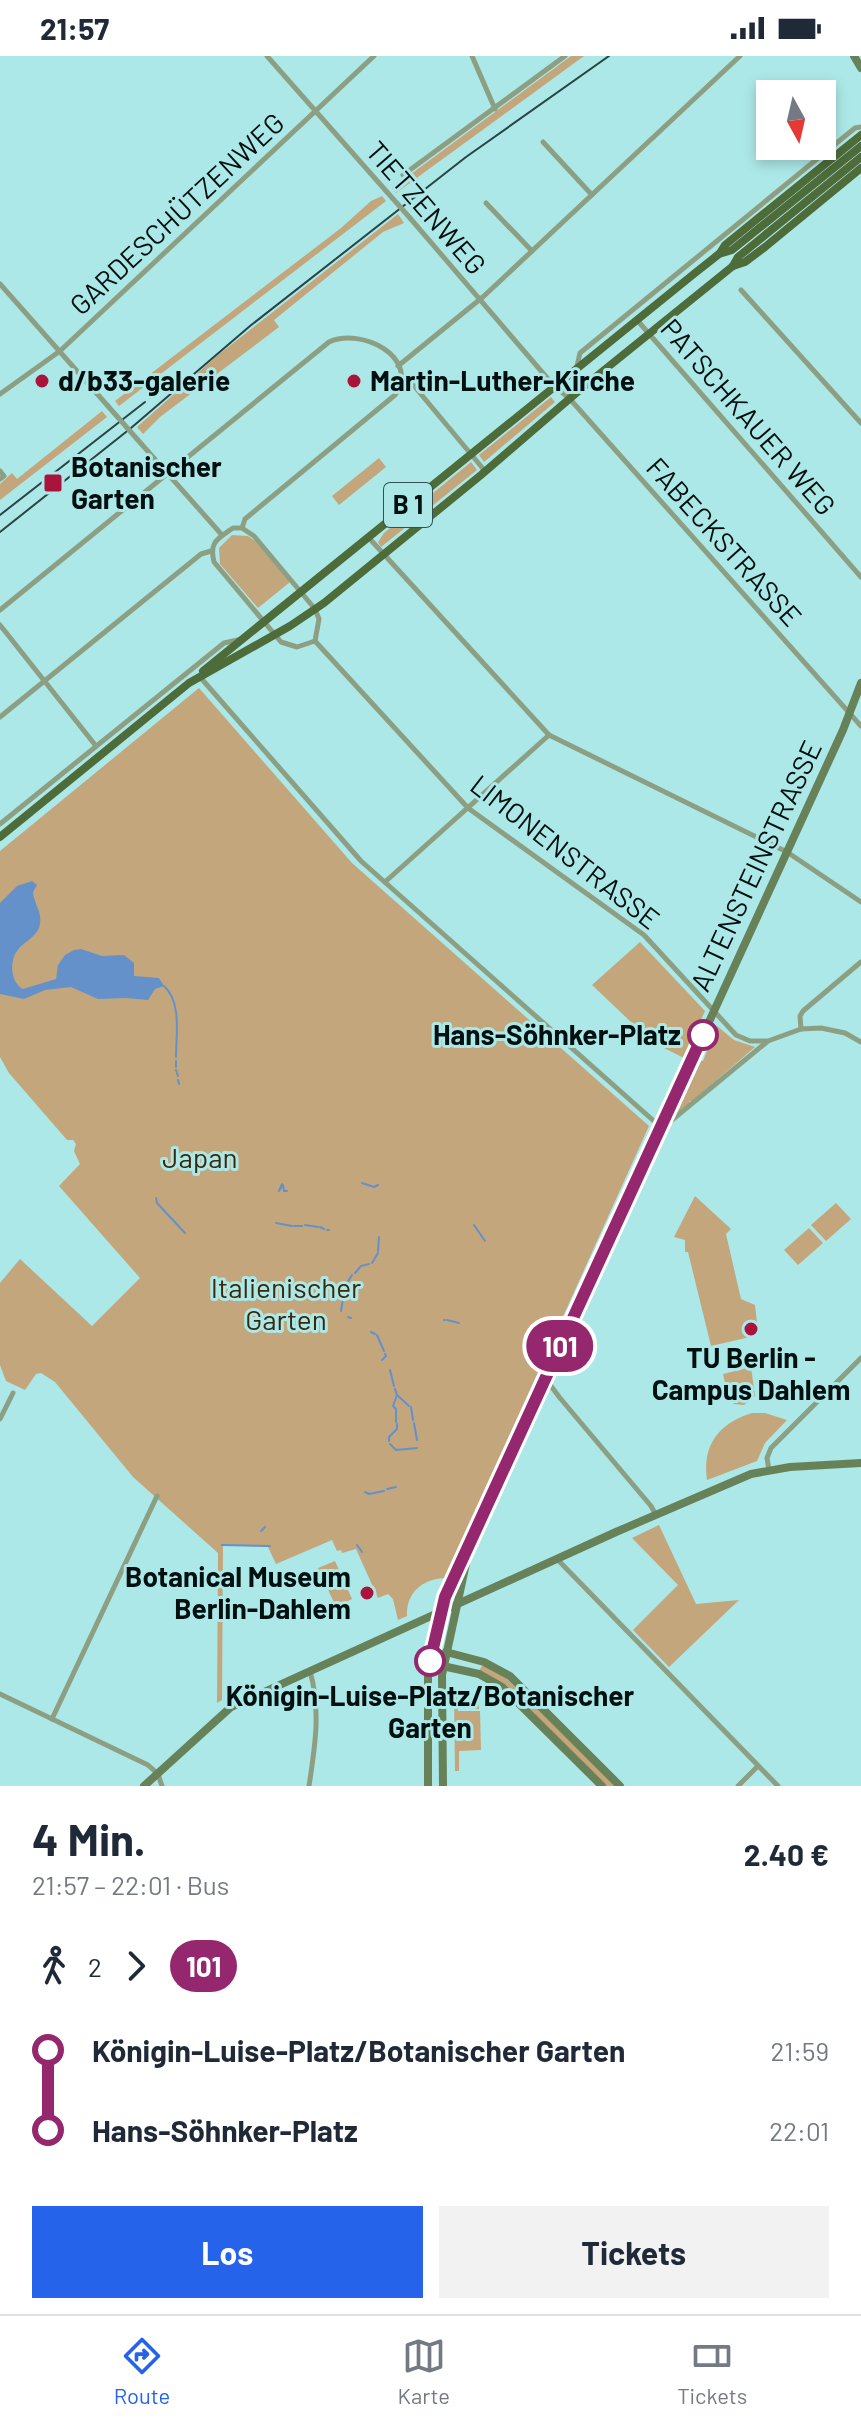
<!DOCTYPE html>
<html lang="de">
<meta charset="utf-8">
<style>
:root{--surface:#fff;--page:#f2f2f3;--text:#1f2937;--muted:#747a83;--line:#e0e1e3;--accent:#2563eb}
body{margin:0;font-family:Barlow,sans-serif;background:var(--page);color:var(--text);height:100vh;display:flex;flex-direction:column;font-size:30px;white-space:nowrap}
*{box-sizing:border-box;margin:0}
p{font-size:26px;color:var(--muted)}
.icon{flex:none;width:44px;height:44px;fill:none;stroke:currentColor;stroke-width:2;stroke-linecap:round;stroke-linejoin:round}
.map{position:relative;height:1730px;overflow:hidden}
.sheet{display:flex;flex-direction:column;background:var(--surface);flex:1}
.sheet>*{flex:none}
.badge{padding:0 16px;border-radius:26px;font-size:28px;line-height:52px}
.needle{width:52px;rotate:172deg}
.buttons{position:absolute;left:756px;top:24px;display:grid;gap:16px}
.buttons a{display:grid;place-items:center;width:80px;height:80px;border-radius:0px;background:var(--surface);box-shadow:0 4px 12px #0003;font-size:40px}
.map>.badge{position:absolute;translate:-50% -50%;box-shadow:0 0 0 4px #fff}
.legs{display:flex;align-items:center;gap:12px;height:88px;padding:0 32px;font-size:26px}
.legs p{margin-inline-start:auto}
.head{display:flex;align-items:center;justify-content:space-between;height:136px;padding:0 32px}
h1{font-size:44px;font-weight:700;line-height:60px}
.action{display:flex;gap:16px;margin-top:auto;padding:16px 32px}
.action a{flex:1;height:92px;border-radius:0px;background:var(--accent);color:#fff;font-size:32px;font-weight:700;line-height:92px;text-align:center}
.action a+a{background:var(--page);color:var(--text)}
ul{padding:0 32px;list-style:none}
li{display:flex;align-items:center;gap:28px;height:80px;font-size:30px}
li i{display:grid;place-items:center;width:12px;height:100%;margin:0 10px;background:currentColor}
li i::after{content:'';width:20px;height:20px;margin:-10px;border:6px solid;border-radius:50%;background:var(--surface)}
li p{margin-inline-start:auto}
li:first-child i{background:linear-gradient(#0000 50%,currentColor 0)}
li:last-child i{background:linear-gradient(currentColor 50%,#0000 0)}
.status{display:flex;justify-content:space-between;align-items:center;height:56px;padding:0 40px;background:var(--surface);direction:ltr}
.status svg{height:22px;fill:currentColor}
.menu{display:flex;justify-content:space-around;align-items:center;height:112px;border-top:2px solid var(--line);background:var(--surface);font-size:22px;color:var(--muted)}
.menu a{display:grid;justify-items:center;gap:4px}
.menu .selected{color:var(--accent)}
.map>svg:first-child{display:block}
</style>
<div class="status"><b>21:57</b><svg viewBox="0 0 49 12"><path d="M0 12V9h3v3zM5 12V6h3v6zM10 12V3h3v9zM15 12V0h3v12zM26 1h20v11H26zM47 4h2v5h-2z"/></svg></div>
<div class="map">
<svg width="861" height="1730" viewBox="0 0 861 1730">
<rect width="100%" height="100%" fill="#ace8e7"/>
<g fill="#c4a67c">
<polygon points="571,0 584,0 396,137 392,132"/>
<polygon points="382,140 386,145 119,350 115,345 341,172 371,145"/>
<polygon points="398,158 404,167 383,176 274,264 279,271 160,361 143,378 137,371 218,299"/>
<polygon points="551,341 555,346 484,406 479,399"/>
<polygon points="102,355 107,361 0,444 0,428 12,417 17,423"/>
<polygon points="379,402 386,411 339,449 332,440"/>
<polygon points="471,406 477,414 381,491 378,486 384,477"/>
<polygon points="232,479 248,480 254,484 290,526 258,552 220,508 219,492"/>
<path d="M199 632 352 807 649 1070 445 1522C422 1523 406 1537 407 1560L398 1564 393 1543 388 1538 378 1542 356 1493 342 1497 341 1494 337 1495 332 1484 276 1508 267 1489H223L222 1644 217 1647 218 1497 133 1421 55 1326 41 1317 36 1318 25 1334 6 1325 0 1309V1227L20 1203 92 1270 140 1222 59 1130 80 1108 74 1095 76 1088 73 1084H67L9 1017 0 1001V795Z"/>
<polygon points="640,886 705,955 684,1002 652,986 592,929"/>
<polygon points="717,970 734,984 755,991 692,1045 689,1045 690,1047 677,1057 701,1005 703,1005"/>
<polygon points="695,1140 731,1173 726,1178 741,1243 755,1249 757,1267 750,1281 711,1290 688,1196 685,1196 685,1184 674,1181"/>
<polygon points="836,1147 851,1163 826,1185 811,1169"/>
<polygon points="809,1172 823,1187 798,1209 784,1194"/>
<polygon points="751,1311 755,1340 744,1349 734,1348 728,1341 723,1318"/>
<path d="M752 1357H765L787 1364 765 1387 757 1405 707 1424C702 1389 719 1367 752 1357Z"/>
<polygon points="659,1469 696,1548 739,1544 669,1611 633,1574 678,1529 632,1482"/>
<polygon points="335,1505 352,1543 336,1551 318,1512"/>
<polygon points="483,1608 504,1620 616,1730 606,1730 512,1636 479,1615"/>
<polygon points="454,1639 478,1640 479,1653 458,1653 458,1655 480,1655 481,1694 459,1695 459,1715 455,1715"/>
</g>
<path fill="#6491ca" d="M32 825 37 829 33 836C34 849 44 857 39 872 35 882 23 886 17 895 9 906 11 927 23 933L56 923 58 909 65 899 74 894 81 893 102 900 124 899 134 907V920L159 922 164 930 155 933 148 944 126 942 98 943 71 931 45 934 24 943 0 938V847L17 830Z"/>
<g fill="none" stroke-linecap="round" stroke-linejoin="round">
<g stroke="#6491ca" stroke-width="2">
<path d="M164 930C182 946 176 979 176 1001"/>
<polyline points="176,1005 176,1011"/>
<polyline points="176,1014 178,1020"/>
<polyline points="178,1024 179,1028"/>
<polyline points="362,1127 374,1131 378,1129"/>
<polyline points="282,1128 279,1135 283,1129 284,1135 287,1135"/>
<polyline points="156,1142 157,1147 185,1177"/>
<polyline points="276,1167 292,1170"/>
<polyline points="305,1169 318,1171"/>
<polyline points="474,1169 485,1185"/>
<polyline points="294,1170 302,1170"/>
<polyline points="320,1171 324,1173"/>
<polyline points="327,1174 329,1174"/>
<polyline points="378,1195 379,1181"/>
<polyline points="372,1207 378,1197"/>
<polyline points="355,1217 361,1210 369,1208"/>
<polyline points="341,1255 345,1230 352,1219"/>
<polyline points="348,1261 351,1262"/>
<polyline points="444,1264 445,1264"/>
<polyline points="447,1264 459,1267"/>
<polyline points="371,1276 375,1278"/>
<polyline points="377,1279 384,1295"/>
<polyline points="382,1304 386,1300 385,1298"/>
<polyline points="390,1314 394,1330"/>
<polyline points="395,1333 397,1339 409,1350"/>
<polyline points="411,1351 413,1364"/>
<polyline points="396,1366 396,1353 393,1350 397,1339"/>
<polyline points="414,1367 417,1384"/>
<polyline points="389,1385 389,1381 397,1373 397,1368"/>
<polyline points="390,1388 396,1394 417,1392"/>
<polyline points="387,1433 396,1431"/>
<polyline points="365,1436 369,1438 384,1435"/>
<polyline points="261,1475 265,1471"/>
<polyline points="222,1489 270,1490"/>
<polyline points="357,1489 362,1496"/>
</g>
<g stroke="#8d9f83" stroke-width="5">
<polyline points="267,0 387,136"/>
<polyline points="472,0 495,53"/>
<polyline points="543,86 592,139"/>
<polyline points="403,119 565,0"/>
<polyline points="486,147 532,195"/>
<polyline points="410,162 554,330 569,342 861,670"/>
<polyline points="0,228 107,349"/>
<polyline points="741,234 861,367"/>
<polyline points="637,264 861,521"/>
<polyline points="398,310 484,240 740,0"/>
<polyline points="577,310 580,297 855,72 861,71"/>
<polyline points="401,320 410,325 485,415"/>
<polyline points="0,338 60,295 374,0"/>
<polyline points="137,383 222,479"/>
<polyline points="0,415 4,420 0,423"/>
<path d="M233 472H242L254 480 315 553 319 563 315 585 297 591 281 586 214 506C209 486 217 483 233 472Z"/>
<polyline points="369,482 549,679 787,796 861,846"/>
<path d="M0 554 329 286C361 271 421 301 395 339L245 463 242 472"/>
<polyline points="0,569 96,690"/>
<polyline points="315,585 468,752 644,879 736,979 750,985 766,985"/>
<polyline points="200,621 361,805 655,1066 662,1069 672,1064 768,985 801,973 821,972 845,977 861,986"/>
<polyline points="0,661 201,498 211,495"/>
<polyline points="0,768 224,587 242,583"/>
<polyline points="385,826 549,679"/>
<polyline points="801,973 800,960 803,955 861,906"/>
<polyline points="543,1327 551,1330 560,1342 651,1450 656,1459"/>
<polyline points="0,1363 13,1337"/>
<polyline points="769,1414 767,1402 771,1392 861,1302"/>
<polyline points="557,1503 778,1730"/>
<polyline points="0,1638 148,1709 158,1718 162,1730"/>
<polyline points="52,1663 157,1440"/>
<path d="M309 1730C315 1691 321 1654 310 1615"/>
<polyline points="738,1730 758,1710"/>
</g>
<g stroke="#678259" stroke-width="8">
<polyline points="854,0 861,12"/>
<polyline points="446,1596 484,1606 510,1620 620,1730"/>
<polyline points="429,1607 479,1618 502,1631 602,1730"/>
<polyline points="144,1730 231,1651 616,1476 751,1418 790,1411 861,1407"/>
<polyline points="428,1730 428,1618 445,1541 843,674 861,627"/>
<polyline points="443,1730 442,1619 467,1503"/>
</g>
<g stroke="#4d6c3a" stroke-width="8">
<polyline points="720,197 725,189 861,79"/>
<polyline points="733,210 745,206 765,191 861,112"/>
<polyline points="203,615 695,217 719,198 732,194 861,90"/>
<polyline points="0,781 189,627 290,570 324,547 481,419 582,332 733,210 738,201 861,101"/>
</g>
<g stroke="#294444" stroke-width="2">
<polyline points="0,459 145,346"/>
<polyline points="0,476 131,372 250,270 466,101 609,0"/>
</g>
<g stroke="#8d9f83" stroke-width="5">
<polyline points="387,136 410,162"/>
<polyline points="107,349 137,383"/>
</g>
</g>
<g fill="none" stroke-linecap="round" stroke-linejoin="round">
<defs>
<polyline id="line-1" points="430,1605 445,1541 703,979"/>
</defs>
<use href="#line-1" stroke="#fff" stroke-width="18"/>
<use href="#line-1" stroke="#95276e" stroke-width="12"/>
</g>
<g fill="#aa133b" stroke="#ace8e7" stroke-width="3">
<circle cx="42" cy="325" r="8"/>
<circle cx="354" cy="325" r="8"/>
<rect x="43" y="417" width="20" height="20" rx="4"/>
<circle cx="751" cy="1273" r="8"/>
<circle cx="367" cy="1537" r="8"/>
</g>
<g fill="#fff" stroke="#95276e" stroke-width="4">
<circle cx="703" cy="979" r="14"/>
<circle cx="430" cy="1605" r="14"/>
</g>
<g text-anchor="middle" stroke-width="6" stroke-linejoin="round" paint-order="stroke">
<rect fill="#ace8e7" stroke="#345150" stroke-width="2" x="384" y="427" width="48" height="44" rx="6"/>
<g font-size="26" font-weight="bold" fill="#001010">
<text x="408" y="458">B 1</text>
</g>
<g font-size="28" fill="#001010" stroke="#ace8e7">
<text transform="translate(426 152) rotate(49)" y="10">TIETZENWEG</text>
<text transform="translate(177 158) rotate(-43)" y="10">GARDESCHÜTZENWEG</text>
<text transform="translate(748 361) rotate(49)" y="10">PATSCHKAUER WEG</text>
<text transform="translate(724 486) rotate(48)" y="10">FABECKSTRASSE</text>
<text transform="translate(565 796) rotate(38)" y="10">LIMONENSTRASSE</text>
<text transform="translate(756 810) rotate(-65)" y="10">ALTENSTEINSTRASSE</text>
</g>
<g font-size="28" font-weight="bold" fill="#001010" stroke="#ace8e7" text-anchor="start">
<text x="58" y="335">d/b33-galerie</text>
<text x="370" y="335">Martin-Luther-Kirche</text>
<text x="71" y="421">Botanischer<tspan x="71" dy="32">Garten</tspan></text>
<text x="751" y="1312" text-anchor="middle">TU Berlin -<tspan x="751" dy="32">Campus Dahlem</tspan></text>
<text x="351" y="1531" text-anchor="end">Botanical Museum<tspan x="351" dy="32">Berlin-Dahlem</tspan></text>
</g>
<g font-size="28" font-weight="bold" fill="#001010" stroke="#ace8e7" text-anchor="end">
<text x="681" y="989">Hans-Söhnker-Platz</text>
<text x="430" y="1650" text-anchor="middle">Königin-Luise-Platz/Botanischer<tspan x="430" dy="32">Garten</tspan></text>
</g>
<g font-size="28" fill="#3b270a" stroke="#ace8e7">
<text x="200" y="1112">Japan</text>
<text x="286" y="1242">Italienischer<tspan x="286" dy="32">Garten</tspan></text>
</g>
</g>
</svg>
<div class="buttons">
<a><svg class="needle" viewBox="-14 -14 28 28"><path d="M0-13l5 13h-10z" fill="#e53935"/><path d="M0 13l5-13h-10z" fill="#747a83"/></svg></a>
</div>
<b class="badge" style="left:560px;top:1290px;background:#95276e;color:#fff">101</b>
</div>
<section class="sheet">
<div class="head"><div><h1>4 Min.</h1><p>21:57 – 22:01 · Bus</p></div><b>2.40 €</b></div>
<div class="legs"><svg class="icon" aria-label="walk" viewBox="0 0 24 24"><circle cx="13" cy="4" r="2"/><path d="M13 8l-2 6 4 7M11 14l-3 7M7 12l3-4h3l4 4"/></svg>2<svg class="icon" aria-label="forward" viewBox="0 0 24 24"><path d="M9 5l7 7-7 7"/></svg><b class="badge" style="background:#95276e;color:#fff">101</b></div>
<ul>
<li><i style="color:#95276e"></i><b>Königin-Luise-Platz/Botanischer Garten</b><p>21:59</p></li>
<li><i style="color:#95276e"></i><b>Hans-Söhnker-Platz</b><p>22:01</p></li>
</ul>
<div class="action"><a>Los</a><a>Tickets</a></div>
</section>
<nav class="menu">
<a class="selected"><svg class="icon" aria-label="directions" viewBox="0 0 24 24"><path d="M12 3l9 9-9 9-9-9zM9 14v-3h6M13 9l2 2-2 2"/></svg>Route</a>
<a><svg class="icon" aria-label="map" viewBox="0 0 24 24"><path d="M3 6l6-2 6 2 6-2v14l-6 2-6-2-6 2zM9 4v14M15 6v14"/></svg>Karte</a>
<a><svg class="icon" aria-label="tickets" viewBox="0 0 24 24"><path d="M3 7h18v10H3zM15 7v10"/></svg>Tickets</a>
</nav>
